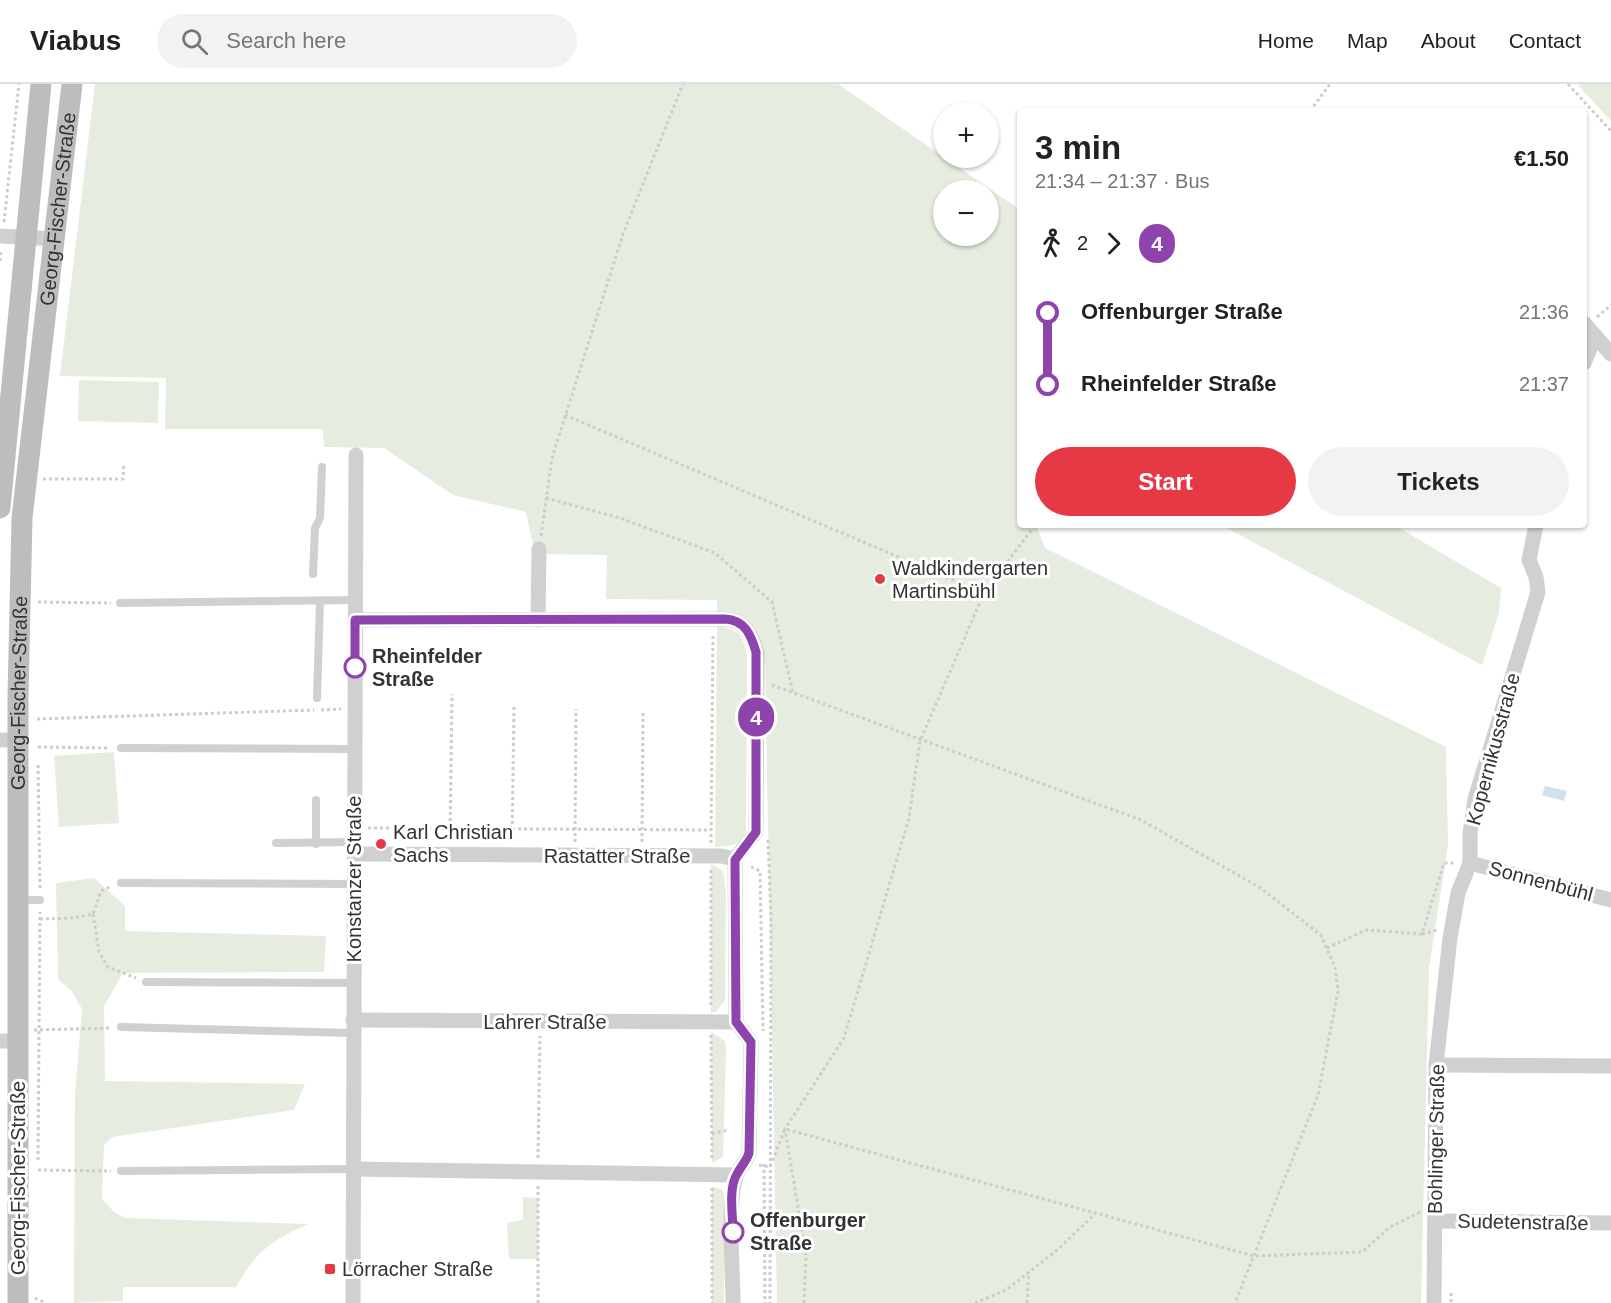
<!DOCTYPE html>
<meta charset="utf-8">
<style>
:root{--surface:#fff;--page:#f2f2f2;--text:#222;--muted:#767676;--line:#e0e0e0;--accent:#e63946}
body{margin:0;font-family:Helvetica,sans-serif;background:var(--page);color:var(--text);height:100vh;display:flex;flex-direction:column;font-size:22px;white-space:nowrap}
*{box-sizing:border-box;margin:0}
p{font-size:20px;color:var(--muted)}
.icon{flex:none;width:33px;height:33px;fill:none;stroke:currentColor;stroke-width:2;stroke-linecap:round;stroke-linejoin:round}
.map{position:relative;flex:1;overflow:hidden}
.drawer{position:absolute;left:1017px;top:24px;width:570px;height:420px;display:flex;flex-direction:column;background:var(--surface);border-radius:6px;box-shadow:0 2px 4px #0004}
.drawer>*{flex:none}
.badge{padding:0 12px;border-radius:20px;font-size:21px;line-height:39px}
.controls{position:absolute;left:933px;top:18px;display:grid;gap:12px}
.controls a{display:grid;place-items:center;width:66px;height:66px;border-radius:50%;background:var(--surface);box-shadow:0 2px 4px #0004;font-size:30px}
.map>.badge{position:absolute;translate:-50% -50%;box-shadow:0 0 0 3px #fff}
.legs{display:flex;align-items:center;gap:9px;height:66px;padding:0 18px;font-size:20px}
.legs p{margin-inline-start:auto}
.head{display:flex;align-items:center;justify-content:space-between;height:102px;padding:0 18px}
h1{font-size:33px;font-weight:700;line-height:45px}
.button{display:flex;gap:12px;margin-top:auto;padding:12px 18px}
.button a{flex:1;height:69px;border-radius:36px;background:var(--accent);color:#fff;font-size:24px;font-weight:700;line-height:69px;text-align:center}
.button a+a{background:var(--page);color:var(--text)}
ul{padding:0 18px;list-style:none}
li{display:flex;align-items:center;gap:21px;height:72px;font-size:22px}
li i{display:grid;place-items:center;width:9px;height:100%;margin:0 8px;background:currentColor}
li i::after{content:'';width:15px;height:15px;margin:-8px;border:4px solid;border-radius:50%;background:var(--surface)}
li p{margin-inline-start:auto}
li:first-child i{background:linear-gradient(#0000 50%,currentColor 0)}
li:last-child i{background:linear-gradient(currentColor 50%,#0000 0)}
header{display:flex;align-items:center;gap:36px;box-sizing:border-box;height:84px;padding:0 30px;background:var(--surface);border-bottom:2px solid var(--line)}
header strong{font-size:28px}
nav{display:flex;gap:33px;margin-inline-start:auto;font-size:21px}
.search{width:420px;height:54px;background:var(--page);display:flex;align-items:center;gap:15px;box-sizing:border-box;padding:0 21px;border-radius:33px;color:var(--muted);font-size:22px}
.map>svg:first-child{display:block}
</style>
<header>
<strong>Viabus</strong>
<div class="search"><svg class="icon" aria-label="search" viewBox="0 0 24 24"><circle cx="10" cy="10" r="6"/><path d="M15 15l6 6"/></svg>Search here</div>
<nav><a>Home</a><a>Map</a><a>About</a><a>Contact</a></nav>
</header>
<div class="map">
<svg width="1611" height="1219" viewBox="0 0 1611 1219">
<rect width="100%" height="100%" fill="#fff"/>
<g fill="#e6ecdf" fill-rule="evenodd">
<path d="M95 0H838L1020 126V441H1036L1045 464 1446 663 1448 761 1429 884 1421 1219H777L765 579 757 568 749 548 717 532V516L606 515 607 471 535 470 526 428 453 411 384 364 324 363 323 345H165L166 294 60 292ZM944 106H988V152H944Z"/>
<polygon points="1577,0 1611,0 1611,37"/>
<polygon points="79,296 159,298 158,339 78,337"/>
<polygon points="1221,441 1394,441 1501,504 1499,529 1482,581"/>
<path d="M717 542C738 545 743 550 747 571L746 747C740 763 730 762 715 763Z"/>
<polygon points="114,668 119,739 59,743 54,672"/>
<polygon points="711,780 723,787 726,807 725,916 716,928 711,929"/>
<path d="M94 794 125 822V847L326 852 324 888 123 889 104 922 105 997 305 1000 294 1026 112 1053 104 1061 102 1115 114 1128 125 1134 308 1140C271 1157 257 1166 236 1203H123V1217L74 1219 75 1010 82 925 71 906 58 895 56 799Z"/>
<polygon points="711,948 725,957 726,965 723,1073 712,1079"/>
<polygon points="712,1103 722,1105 724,1109 724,1219 712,1219"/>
<polygon points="523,1113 538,1114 538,1175 509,1175 507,1139 523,1136"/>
</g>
<polygon fill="#cfe2ee" points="1545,702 1567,707 1564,717 1542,711"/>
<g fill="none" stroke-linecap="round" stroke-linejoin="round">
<g stroke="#cdcdcd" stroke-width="3" stroke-dasharray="3 3" stroke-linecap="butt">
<polyline points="1568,0 1611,47"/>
<polyline points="1310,27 1330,0"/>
<polyline points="4,138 19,0"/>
<polyline points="0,177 1,166"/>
<polyline points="1597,233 1611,221"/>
<polyline points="565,331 983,509"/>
<polyline points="43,395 123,395 124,379"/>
<polyline points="546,414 620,434 715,469 772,518 793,609"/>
<polyline points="541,452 552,374 623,150 683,0"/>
<polyline points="38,518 111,519"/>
<polyline points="772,601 1141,736 1259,803 1321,851 1335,883 1338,907 1318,1011 1235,1219"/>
<polyline points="321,626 341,625"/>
<polyline points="37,635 314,626"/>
<polyline points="38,663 110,664"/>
<polyline points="38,681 40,806"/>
<polyline points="368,744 711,746"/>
<polyline points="450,755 452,610"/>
<polyline points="768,756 771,832 770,1219"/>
<polyline points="512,758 514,622"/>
<polyline points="575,758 576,625"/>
<polyline points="642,758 643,628"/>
<polyline points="711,759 713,549"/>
<polyline points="751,783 760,787 763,947"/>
<polyline points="711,786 711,924"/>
<polyline points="93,830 99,868 108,883 136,894"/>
<polyline points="40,835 73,834 93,830 101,807 110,803"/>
<polyline points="1422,850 1437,846"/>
<polyline points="1327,864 1366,846 1422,850 1444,779 1455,779"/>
<polyline points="34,946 112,944"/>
<polyline points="711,951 712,1077"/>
<polyline points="712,1050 728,1046"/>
<polyline points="538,1074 540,952"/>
<polyline points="38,1076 40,828"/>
<polyline points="764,1080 765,1219"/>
<polyline points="759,1081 770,1083 785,1045 1254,1172 1362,1168 1390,1143 1420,1128"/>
<polyline points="38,1086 111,1087"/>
<polyline points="538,1102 538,1219"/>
<polyline points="712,1104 712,1219"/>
<polyline points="1451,1209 1451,1219"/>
<polyline points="35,1214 46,1219"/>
<polyline points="804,1219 806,1171 785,1045 844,954 909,734 920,657 984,509 1035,441"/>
<polyline points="975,1219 1006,1206 1056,1167 1095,1130"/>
<polyline points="1027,1219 1029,1188"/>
</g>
<g stroke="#d0d0d0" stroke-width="8">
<polyline points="313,490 315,444 320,434 322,383"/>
<polyline points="120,519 355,516"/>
<polyline points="317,614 320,517"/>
<polyline points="121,664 355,665"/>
<polyline points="276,759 354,758"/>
<polyline points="316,760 316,716"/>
<polyline points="121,799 354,800"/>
<polyline points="20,816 40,816"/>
<polyline points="146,898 354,899"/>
<polyline points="121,943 353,949"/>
<polyline points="121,1087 353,1085"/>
</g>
<g stroke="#d0d0d0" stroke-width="15">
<polyline points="0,152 55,155"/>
<polyline points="1584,239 1611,270"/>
<polyline points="1584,279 1595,253"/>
<path d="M355 536 725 535C745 536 751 551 757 568L756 748 735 775 736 938 751 958 749 1069C746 1079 738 1085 736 1093 727 1120 733 1188 733 1219"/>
<polyline points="538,536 539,465"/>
<polyline points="0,656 19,656"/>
<polyline points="354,770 721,772 735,775"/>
<polyline points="1470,779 1611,816"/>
<polyline points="353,936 736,938"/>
<polyline points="0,957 18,957"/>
<polyline points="1436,981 1611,982"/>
<polyline points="353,1085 736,1091"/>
<polyline points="1435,1137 1611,1139"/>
<polyline points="353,1219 356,371"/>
<polyline points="1434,1219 1436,981 1450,854 1458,809 1470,779 1470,749 1475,715 1538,508 1536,493 1529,476 1536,441"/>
</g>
<g stroke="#bdbdbd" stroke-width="21">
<polyline points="0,424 41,0"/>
<path id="s1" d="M18 1219V613L22 434 72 0"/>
</g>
</g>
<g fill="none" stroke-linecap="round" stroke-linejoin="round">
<defs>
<path id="line-1" d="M355 583V536L725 535C745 536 751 551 756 568V748L735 776 736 938 751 958 749 1069C746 1078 741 1082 737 1090 728 1105 733 1131 733 1148"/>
</defs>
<use href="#line-1" stroke="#fff" stroke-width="14"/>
<use href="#line-1" stroke="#8e44ad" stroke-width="9"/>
</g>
<g fill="#e63946" stroke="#fff" stroke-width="2">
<circle cx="880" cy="495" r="6"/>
<circle cx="381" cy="760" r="6"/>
<rect x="324" y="1179" width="12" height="12" rx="3"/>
</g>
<g fill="#fff" stroke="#8e44ad" stroke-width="3">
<circle cx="355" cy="583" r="10"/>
<circle cx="733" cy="1148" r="10"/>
</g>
<g text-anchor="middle" stroke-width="6" stroke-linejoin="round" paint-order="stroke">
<g font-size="20" fill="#333" stroke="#fff">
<text dy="7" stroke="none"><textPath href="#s1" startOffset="1096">Georg-Fischer-Straße</textPath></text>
<text dy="7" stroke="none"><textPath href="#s1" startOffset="610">Georg-Fischer-Straße</textPath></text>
<text transform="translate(1493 665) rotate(-75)" y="7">Kopernikusstraße</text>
<text x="617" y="779">Rastatter Straße</text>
<text transform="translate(354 795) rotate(-90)" y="7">Konstanzer Straße</text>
<text transform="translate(1541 797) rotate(15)" y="7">Sonnenbühl</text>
<text x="545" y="945">Lahrer Straße</text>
<text transform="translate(1436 1055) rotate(-89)" y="7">Bohlinger Straße</text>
<text transform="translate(18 1094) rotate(-90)" y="7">Georg-Fischer-Straße</text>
<text transform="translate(1523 1138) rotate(1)" y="7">Sudetenstraße</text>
</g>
<g font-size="20" fill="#333" stroke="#fff" text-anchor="start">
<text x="892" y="491">Waldkindergarten<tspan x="892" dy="23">Martinsbühl</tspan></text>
<text x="393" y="755">Karl Christian<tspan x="393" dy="23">Sachs</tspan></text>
<text x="342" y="1192">Lörracher Straße</text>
</g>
<g font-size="20" font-weight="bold" fill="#333" stroke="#fff" text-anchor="start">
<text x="372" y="579">Rheinfelder<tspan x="372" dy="23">Straße</tspan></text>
<text x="750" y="1143">Offenburger<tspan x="750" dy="23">Straße</tspan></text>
</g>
</g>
</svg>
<div class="controls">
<a>+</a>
<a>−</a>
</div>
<b class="badge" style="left:756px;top:633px;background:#8e44ad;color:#fff">4</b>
<section class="drawer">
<div class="head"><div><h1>3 min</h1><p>21:34 – 21:37 · Bus</p></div><b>€1.50</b></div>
<div class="legs"><svg class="icon" aria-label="walk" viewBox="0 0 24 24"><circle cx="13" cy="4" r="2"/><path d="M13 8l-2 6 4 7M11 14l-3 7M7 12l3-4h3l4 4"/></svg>2<svg class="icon" aria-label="forward" viewBox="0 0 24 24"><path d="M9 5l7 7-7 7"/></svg><b class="badge" style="background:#8e44ad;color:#fff">4</b></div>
<ul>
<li><i style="color:#8e44ad"></i><b>Offenburger Straße</b><p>21:36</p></li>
<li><i style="color:#8e44ad"></i><b>Rheinfelder Straße</b><p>21:37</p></li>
</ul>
<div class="button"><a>Start</a><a>Tickets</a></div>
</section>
</div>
